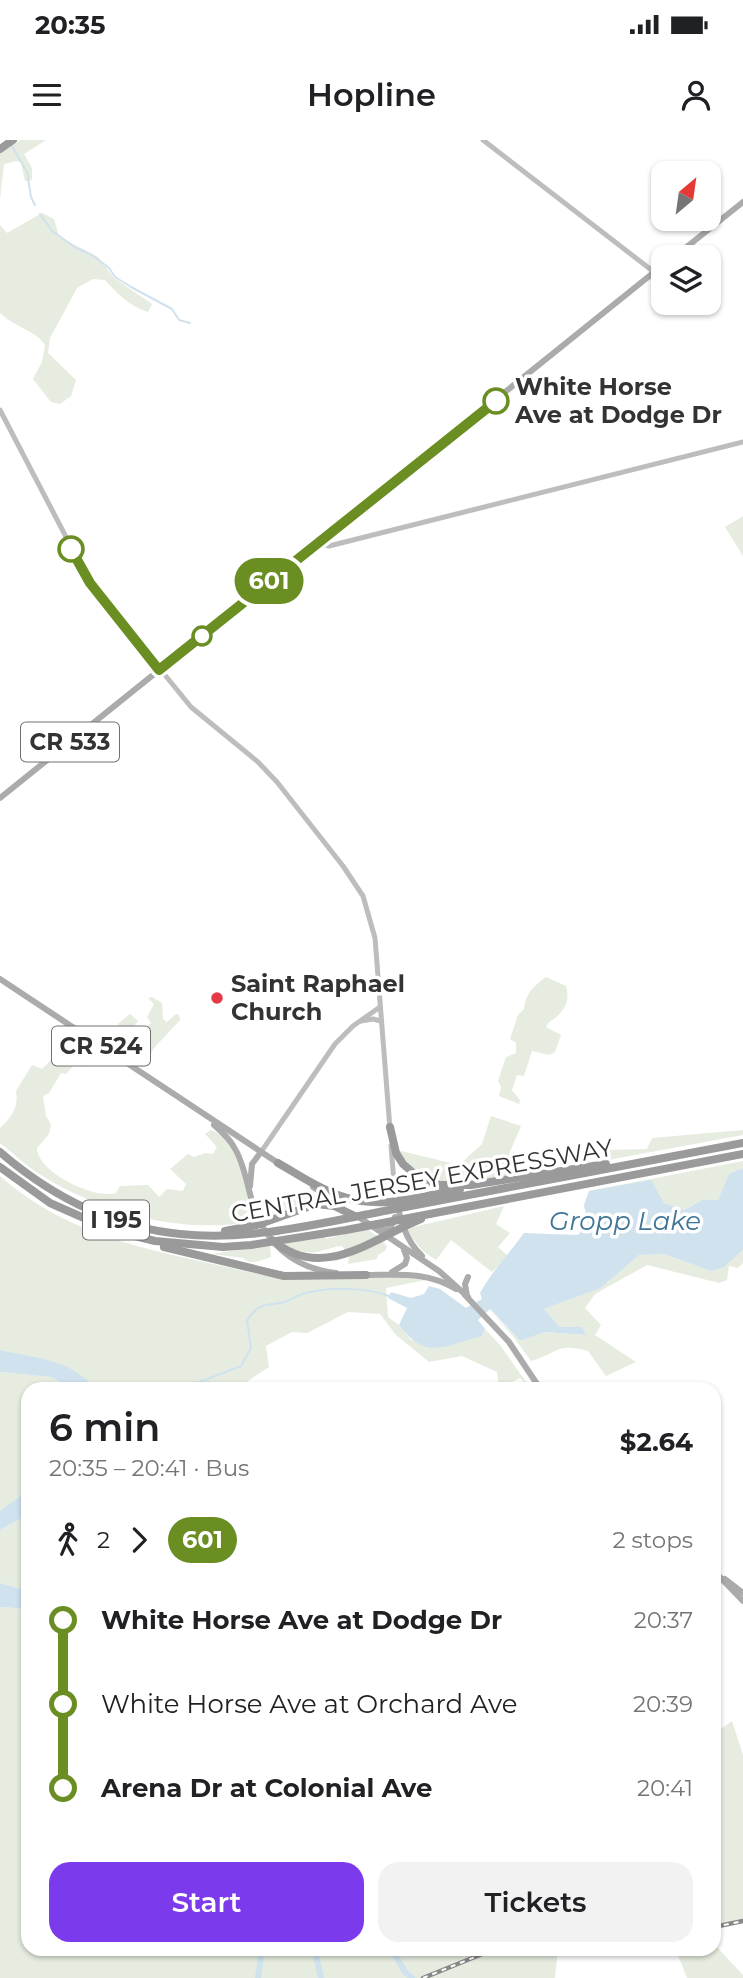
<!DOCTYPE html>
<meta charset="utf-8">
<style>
:root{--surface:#fff;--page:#f2f2f2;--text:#202124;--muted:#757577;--accent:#7c3aed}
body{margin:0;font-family:Montserrat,sans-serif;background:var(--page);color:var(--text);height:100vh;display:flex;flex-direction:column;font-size:26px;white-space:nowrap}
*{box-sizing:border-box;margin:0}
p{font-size:23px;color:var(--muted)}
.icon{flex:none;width:38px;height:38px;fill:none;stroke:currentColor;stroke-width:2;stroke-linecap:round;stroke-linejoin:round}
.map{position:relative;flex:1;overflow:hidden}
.drawer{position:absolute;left:21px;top:1242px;width:700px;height:574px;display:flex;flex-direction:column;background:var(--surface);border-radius:21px;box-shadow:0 2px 5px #0004}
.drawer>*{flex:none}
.badge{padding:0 14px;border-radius:23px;font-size:24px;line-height:46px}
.needle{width:46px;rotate:29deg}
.fabs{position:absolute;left:651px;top:21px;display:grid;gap:14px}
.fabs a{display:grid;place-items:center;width:70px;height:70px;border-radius:14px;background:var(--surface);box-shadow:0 2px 5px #0004;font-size:35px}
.map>.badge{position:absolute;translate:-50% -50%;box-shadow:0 0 0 4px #fff}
.legs{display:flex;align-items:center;gap:10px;height:77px;padding:0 28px;font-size:23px}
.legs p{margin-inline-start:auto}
.summary{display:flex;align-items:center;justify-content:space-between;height:119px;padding:0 28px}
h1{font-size:38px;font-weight:600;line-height:52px}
.action{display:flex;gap:14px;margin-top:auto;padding:14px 28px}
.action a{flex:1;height:80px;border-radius:21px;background:var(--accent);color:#fff;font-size:28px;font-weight:600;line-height:80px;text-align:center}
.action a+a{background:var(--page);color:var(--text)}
ul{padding:0 28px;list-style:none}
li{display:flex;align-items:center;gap:24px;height:84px;font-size:26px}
li i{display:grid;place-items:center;width:10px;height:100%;margin:0 9px;background:currentColor}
li i::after{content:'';width:18px;height:18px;margin:-9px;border:5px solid;border-radius:50%;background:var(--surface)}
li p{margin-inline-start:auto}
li:first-child i{background:linear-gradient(#0000 50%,currentColor 0)}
li:last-child i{background:linear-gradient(currentColor 50%,#0000 0)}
.status{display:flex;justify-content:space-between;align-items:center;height:49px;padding:0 35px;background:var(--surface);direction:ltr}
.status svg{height:19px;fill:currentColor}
header{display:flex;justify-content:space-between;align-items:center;height:91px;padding:0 28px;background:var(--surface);font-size:32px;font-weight:600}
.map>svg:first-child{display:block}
</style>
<div class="status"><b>20:35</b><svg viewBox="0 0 49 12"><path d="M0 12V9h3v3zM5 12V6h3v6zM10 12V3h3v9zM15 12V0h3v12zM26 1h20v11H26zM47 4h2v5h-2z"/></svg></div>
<header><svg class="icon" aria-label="menu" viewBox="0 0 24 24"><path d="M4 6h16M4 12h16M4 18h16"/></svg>Hopline<svg class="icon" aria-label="person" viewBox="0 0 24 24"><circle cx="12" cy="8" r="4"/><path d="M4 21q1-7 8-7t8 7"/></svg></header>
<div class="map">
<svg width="743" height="1838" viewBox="0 0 743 1838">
<rect width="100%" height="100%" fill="#fff"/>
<g fill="#e6ecdf">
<polygon points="21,0 46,0 24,14 32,28 32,39 30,41 25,41 21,23 17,21 4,24 0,59 0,13"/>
<path d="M42 73 54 79 59 97 98 117 114 138 152 164 148 172C129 166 118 154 105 140L93 139 77 148 50 198 48 213 76 240 71 256 60 264 51 262 33 239 42 222 45 205C38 192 13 186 0 173V85L7 93Z"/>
<polygon points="743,376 743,416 725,387"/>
<path d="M546 837 566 846C571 862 563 874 549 882L546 887 561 895 555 912 549 915 532 911 524 936 517 935 512 950 520 960 519 964 499 956 501 947 498 941 506 917 516 913V903L510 899 518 875 524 869C525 853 535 845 546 837Z"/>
<polygon points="152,857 162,863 163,879 167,882 176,874 179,875 180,880 153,909 148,923 142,928 112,908 113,905 120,900 122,895 118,884 130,874 138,881 127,895 131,900 151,883 147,877 154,864 148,858"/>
<path d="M76 900C86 902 98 908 100 919L87 927 74 925 66 934 61 933 49 953 43 956 46 976 51 985 49 994 37 1008C37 1032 95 1060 116 1053L120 1046 148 1045 159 1057 167 1049 183 1051 186 1044 170 1029 188 1014 194 1017 205 1013 213 1014 217 1007 205 994 211 990C238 999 246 1052 254 1077L252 1082C177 1094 102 1073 39 1034 25 1025 13 1013 0 1003V988C11 978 19 967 16 951L32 925 42 929 63 908 70 907Z"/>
<path d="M491 976 521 986 504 1026 516 1034 455 1048C447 1041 444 1042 434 1039 418 1036 407 1022 397 1010L459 1025 482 1004Z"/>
<polygon points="743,990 743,995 597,1022 605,1010 647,1009 652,998"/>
<polygon points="743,1021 743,1028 729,1035 718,1060 702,1060 683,1070 664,1063 589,1051"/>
<path d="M0 1036C61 1090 131 1106 208 1123 240 1130 270 1138 303 1139 343 1141 384 1134 425 1140L386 1148 388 1177 399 1185 411 1200 482 1196 485 1189 500 1205 531 1249 520 1238 499 1249 497 1232 462 1216 429 1222 396 1195 380 1174 348 1172 307 1193 292 1192 266 1206 269 1227 239 1247 229 1250 97 1249 83 1237 0 1210Z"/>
<polygon points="292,1051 297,1052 299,1058 307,1057 306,1062 264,1078 263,1073 264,1061 269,1063 278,1057 280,1060 289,1060"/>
<polygon points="504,1066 496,1084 510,1093 498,1107 508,1116 492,1132 451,1100 436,1120 423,1111 405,1089"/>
<path d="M366 1088 377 1096 345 1110 342 1106C335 1106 331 1109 324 1110 309 1115 297 1111 283 1105L288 1102 324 1096 326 1099Z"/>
<polygon points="382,1101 387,1106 385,1111 378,1115 377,1119 348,1124 349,1115"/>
<path d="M270 1105 271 1117C261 1120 250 1126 243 1118L212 1114Z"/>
<path d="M743 1110V1123L738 1128 729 1126 727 1140 719 1143 647 1125 595 1154 585 1168 601 1185 595 1195 636 1222 606 1236 588 1211C557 1202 558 1213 531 1221L512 1195 489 1170 520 1201 545 1192 585 1195 582 1187H560L544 1169 601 1148 639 1115 664 1114 711 1131 723 1128Z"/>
<polygon points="0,1232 51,1237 72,1249 28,1250 28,1350 0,1371"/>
<polygon points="28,1375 28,1451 0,1443 0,1390"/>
<polygon points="0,1467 28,1469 28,1810 558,1810 555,1838 0,1838"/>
<polygon points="732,1581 743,1615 743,1782 714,1788 714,1594"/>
<polygon points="714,1804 743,1835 743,1838 687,1838 678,1815 680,1810 714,1810"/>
</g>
<g fill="#cfe2ee">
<path d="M743 1028V1110L723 1128 711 1131 664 1114 639 1115 601 1148 544 1169 560 1187H582L586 1195 545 1192 520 1201 490 1169 478 1180 485 1189 482 1196C444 1206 426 1221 399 1185L407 1168 388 1158 391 1152 411 1158 424 1154 429 1146 440 1149 466 1168 482 1159 480 1153C492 1131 509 1114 524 1093L578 1095 588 1084 584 1065 589 1051 651 1040 664 1063 684 1070 702 1060H718L729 1034Z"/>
<path d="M0 1210C41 1220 65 1217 97 1249H72L51 1237 0 1232Z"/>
<polygon points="28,1350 28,1375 0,1390 0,1371"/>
<polygon points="0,1443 28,1451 28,1469 0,1467"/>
</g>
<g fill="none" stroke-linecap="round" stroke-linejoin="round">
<g stroke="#cfe2ee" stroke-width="2">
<polyline points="12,6 27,32 31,57 35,65"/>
<polyline points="40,74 52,91 75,107 92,115 109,128 115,137 131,147 172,169 179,180 190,183"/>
<path d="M95 1250C123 1242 147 1242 175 1250"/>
<path d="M179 1250 241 1226 251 1208 247 1180C262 1160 265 1167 285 1162 292 1159 298 1155 306 1153 332 1147 364 1147 389 1156"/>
</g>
<g stroke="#cfe2ee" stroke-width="6">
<polyline points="315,1810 321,1838"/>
<polyline points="392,1810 405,1832 412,1838"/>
<polyline points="258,1838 262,1810"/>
</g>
<g stroke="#bdbdbd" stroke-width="5">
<polyline points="483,0 654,132"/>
<polyline points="0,270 90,443 191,567 258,622 277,642 343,726 363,756 375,798 390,989"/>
<polyline points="318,403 329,406 743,302"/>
<polyline points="361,881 373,879 381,881"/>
<polyline points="391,1006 395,1054"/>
<polyline points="261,1012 335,904 353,886 380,867"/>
</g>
<g stroke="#ababab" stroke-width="6">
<polyline points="674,117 743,62"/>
<polyline points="0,658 663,125"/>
<polyline points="0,839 281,1025"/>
<path d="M214 985C222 992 230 999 235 1009 244 1024 247 1044 252 1061 264 1102 292 1128 336 1133"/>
<polyline points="250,1046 252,1024 261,1012"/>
<polyline points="313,1047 342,1066"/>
<path d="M395 1054C400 1078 404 1099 422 1116"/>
<polyline points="357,1076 439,1131 468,1157"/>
<polyline points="379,1090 390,1089 395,1077"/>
<polyline points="392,1132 405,1124 407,1118 404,1110"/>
<path d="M365 1135C398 1135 426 1131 456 1149"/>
<polyline points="465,1155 509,1202 541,1250"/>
<polyline points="467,1156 465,1144 468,1137"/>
<polyline points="714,1431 743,1461"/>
<polyline points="725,1439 743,1453"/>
</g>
<g stroke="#9a9a9a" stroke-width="8">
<polyline points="0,9 13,0"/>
<polyline points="390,987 396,1013 403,1024 419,1038 440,1045 471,1045 606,1024"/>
<path d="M0 1012C51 1056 112 1087 180 1094 253 1102 328 1081 400 1068 514 1047 629 1024 743 1003"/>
<path d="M278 1023C299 1035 319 1049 341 1056 380 1070 421 1057 460 1049"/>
<polyline points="0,1027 50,1063 111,1090 155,1101 223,1107 251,1105 346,1090 743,1014"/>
<polyline points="225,1091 257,1085 316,1064 334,1066 355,1076"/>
<path d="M272 1100C323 1143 373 1098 421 1079"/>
<polyline points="164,1107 284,1136 366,1135"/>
</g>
<defs>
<g id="rail">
<polyline points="714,1787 743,1781"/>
<polyline points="423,1838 492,1810"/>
</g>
</defs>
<use href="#rail" stroke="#888" stroke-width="4.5"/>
<use href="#rail" stroke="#fff" stroke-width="2" stroke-dasharray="5" stroke-linecap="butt"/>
</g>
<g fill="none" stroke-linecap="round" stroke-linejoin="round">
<defs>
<polyline id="line-1" points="71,409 90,443 159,530 496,261"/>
</defs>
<use href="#line-1" stroke="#fff" stroke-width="16"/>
<use href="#line-1" stroke="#6b8e23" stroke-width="10"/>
</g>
<g fill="#fff" stroke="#6b8e23" stroke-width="3.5">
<circle cx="496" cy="261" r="12"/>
<circle cx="71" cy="409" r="12"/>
<circle cx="202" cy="496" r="9"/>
</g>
<circle fill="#e63946" stroke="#fff" stroke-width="2.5" cx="217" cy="858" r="7"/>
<g text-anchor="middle" stroke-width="7" stroke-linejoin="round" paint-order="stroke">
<g fill="#fff" stroke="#707070" stroke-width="2">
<rect x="21" y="582.5" width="98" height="39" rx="5"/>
<rect x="52" y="886.5" width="98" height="39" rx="5"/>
<rect x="83" y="1060.5" width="66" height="39" rx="5"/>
</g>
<g font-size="23" font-weight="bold" fill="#333">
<text x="70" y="610">CR 533</text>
<text x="101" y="914">CR 524</text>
<text x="116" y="1088">I 195</text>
</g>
<g font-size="24" font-weight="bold" fill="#333" stroke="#fff" text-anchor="start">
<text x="515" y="255">White Horse<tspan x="515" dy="28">Ave at Dodge Dr</tspan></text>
</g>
<g font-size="24" font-weight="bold" fill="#333" stroke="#fff" text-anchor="start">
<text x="231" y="852">Saint Raphael<tspan x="231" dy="28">Church</tspan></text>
</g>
<g font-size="24" fill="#333" stroke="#fff">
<text transform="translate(422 1041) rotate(-10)" y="8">CENTRAL JERSEY EXPRESSWAY</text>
</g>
<g font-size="26" font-style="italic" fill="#3f7597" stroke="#fff">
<text x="625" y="1090">Gropp Lake</text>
</g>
</g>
</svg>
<div class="fabs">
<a><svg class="needle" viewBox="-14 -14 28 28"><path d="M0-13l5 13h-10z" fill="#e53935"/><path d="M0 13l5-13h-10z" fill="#757577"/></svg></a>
<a><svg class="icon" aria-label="layers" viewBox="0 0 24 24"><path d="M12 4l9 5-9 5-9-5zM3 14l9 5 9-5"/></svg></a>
</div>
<b class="badge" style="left:269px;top:441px;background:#6b8e23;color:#fff">601</b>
<section class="drawer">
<div class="summary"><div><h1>6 min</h1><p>20:35 – 20:41 · Bus</p></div><b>$2.64</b></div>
<div class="legs"><svg class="icon" aria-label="walk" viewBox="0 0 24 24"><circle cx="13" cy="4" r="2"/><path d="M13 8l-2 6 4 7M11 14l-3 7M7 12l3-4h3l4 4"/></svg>2<svg class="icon" aria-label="forward" viewBox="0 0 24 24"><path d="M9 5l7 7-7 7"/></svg><b class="badge" style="background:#6b8e23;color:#fff">601</b><p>2 stops</p></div>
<ul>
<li><i style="color:#6b8e23"></i><b>White Horse Ave at Dodge Dr</b><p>20:37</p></li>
<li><i style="color:#6b8e23"></i><span>White Horse Ave at Orchard Ave</span><p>20:39</p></li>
<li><i style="color:#6b8e23"></i><b>Arena Dr at Colonial Ave</b><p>20:41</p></li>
</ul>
<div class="action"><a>Start</a><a>Tickets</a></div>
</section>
</div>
